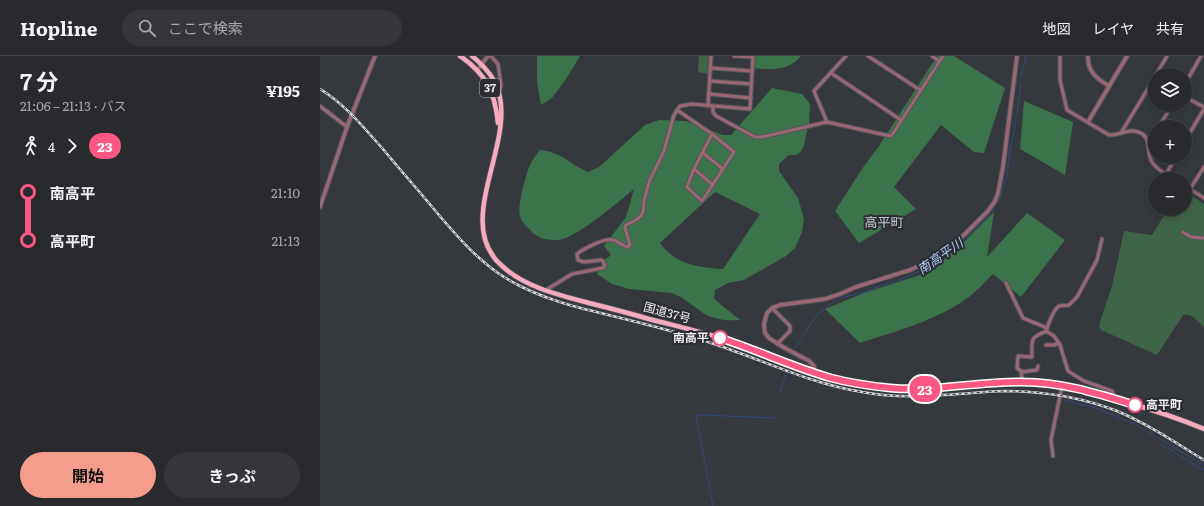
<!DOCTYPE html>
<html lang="ja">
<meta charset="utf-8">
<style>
:root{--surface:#282a2e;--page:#34363a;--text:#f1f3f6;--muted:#a5a7aa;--line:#44464a;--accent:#f49d8c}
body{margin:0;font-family:Literata,"Noto Sans JP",serif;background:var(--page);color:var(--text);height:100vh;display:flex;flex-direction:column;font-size:15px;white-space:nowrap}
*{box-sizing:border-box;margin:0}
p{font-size:13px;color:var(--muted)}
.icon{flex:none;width:22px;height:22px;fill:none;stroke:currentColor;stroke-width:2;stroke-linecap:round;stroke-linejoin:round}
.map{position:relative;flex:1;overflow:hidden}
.panel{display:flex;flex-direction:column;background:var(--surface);width:320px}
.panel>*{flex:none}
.badge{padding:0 8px;border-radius:13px;font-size:14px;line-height:26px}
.tools{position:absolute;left:828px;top:12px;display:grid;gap:8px}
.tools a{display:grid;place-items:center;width:44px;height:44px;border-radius:50%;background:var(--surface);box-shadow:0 2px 10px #0003,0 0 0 1px var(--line);font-size:20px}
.map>.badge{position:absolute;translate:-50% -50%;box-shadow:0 0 0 2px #fff}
.legs{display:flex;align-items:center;gap:6px;height:44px;padding:0 20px;font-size:13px}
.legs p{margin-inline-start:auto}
.head{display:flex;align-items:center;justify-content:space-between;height:68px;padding:0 20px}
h1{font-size:22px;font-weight:700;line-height:30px}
.primary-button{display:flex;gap:8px;margin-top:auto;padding:8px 20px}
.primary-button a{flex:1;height:46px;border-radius:24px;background:var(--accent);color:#111;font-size:16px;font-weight:700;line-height:46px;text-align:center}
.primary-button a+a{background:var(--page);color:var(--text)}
ul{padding:0 20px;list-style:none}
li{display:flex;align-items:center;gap:14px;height:48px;font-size:15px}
li i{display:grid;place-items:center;width:6px;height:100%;margin:0 5px;background:currentColor}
li i::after{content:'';width:10px;height:10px;margin:-5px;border:3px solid;border-radius:50%;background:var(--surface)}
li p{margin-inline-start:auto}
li:first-child i{background:linear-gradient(#0000 50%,currentColor 0)}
li:last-child i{background:linear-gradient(currentColor 50%,#0000 0)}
header{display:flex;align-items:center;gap:24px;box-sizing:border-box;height:56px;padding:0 20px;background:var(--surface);border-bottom:1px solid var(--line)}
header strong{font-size:19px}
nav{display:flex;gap:22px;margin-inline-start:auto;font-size:14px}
.search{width:280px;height:36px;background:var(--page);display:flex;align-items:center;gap:10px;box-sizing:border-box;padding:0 14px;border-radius:22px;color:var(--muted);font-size:15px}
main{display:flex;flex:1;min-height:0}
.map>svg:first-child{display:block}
</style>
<header>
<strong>Hopline</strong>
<div class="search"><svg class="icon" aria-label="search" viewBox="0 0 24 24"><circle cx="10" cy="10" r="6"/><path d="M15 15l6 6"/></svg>ここで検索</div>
<nav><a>地図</a><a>レイヤ</a><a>共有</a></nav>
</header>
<main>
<section class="panel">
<div class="head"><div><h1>7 分</h1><p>21:06 – 21:13 · バス</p></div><b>¥195</b></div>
<div class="legs"><svg class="icon" aria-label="walk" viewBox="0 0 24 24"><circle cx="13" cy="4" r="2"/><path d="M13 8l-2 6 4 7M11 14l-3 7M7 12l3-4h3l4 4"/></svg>4<svg class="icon" aria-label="forward" viewBox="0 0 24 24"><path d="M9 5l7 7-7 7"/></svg><b class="badge" style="background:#fa5882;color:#fff">23</b></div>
<ul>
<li><i style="color:#fa5882"></i><b>南高平</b><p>21:10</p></li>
<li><i style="color:#fa5882"></i><b>高平町</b><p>21:13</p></li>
</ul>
<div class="primary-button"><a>開始</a><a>きっぷ</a></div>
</section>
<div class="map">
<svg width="884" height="450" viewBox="0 0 884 450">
<rect width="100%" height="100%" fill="#35383d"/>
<g fill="#3f6548">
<polygon points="379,0 389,0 388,18 378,16"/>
<path d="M865 135 884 148V271C878 265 872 257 863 259L837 299 781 274 779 271 780 266 792 230 804 175 832 179 848 153H865Z"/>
</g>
<g fill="#3b734a" fill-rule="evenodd">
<polygon points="217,0 260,0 246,23 232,42 221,49 217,27"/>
<path d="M434 0H481C469 15 451 14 433 12Z"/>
<polygon points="617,0 634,0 685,32 664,97 654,96 621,69 574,131 596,153 539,187 515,155 544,110 559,90"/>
<path d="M452 32 482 38 490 48 489 70C483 81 488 102 469 99L459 108V115L478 142 484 163 482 176 475 192 466 200 424 224 408 227 395 234 394 242 400 248 420 264C408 265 398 264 386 259L361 241 351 237 309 233 292 228 277 218 283 205 291 199 284 190 306 161 314 133C298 146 258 181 239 184 229 185 217 182 211 175 207 170 201 166 200 160 197 151 206 116 211 107 213 103 217 98 220 94 242 96 249 108 268 116L279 111 325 69 339 64 366 65 403 79H411ZM395 136 440 158 403 213C377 211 356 209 340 187Z"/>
<polygon points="704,45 753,66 745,119 700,93"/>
<path d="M674 156 667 201 707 157 745 184 701 241 673 218C665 226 656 236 646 243 615 265 576 275 540 287L505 253 544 237 600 219 621 206 638 192Z"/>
</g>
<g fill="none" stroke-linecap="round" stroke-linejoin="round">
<g stroke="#324a7c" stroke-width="1">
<polyline points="701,21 706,0"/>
<polyline points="475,292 496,260 517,243 545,236 560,230 577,225 600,215 635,193 672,156 680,142 687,120 689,99 695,71 701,27"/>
<polyline points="472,302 472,300"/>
<polyline points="460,336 468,313"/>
<polyline points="745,344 778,353 814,368 884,409"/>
<polyline points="840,388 884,414"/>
<polyline points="393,450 376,360 383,359 453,362 457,360"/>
</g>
<defs>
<g id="minor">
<polyline points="171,0 178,8 181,29 180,35"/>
<polyline points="548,0 600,34"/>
<polyline points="612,0 619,5"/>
<path d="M740 0V24L747 54 789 79C798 80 805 74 813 75 834 77 825 95 832 106 837 114 847 119 854 123"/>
<polyline points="391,12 432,15"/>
<polyline points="511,17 581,64"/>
<polyline points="836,19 847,0"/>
<polyline points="390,25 431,28"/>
<polyline points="865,28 881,0"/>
<polyline points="389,38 431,42"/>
<polyline points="865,41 884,51"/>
<polyline points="0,50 27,71"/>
<polyline points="388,50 391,0"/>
<polyline points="393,50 393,56 396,60 435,81 442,81 507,66 570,80 572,79 623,0"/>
<polyline points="357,54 392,78"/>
<polyline points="507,66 494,35 526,0"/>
<polyline points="839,71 852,49"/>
<polyline points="801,77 835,21"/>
<polygon points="392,78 414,96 382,145 367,131 373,115"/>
<polyline points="865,85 884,53"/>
<polyline points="829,88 835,78"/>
<polyline points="383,97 403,113"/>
<polyline points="374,113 393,129"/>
<polyline points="846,118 856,101"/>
<polyline points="865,130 884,142"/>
<polyline points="870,133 884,111"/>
<polyline points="863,176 871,181 884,182"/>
<path d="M782 183 777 204 757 241 749 249C746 250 741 249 739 250 734 253 728 269 726 275L734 280 740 289 748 315 764 325 792 335 795 343"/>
<polyline points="686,227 703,262 727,272"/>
<path d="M226 234 252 218 283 212 285 210 283 205 281 204 264 206 258 204 257 198 261 195C268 191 286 181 294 184 299 186 302 190 308 191L310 189 305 172 306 169 316 164 321 160 323 156 324 145 329 126 344 95 354 59 360 50 372 48 430 53 433 1 414 0"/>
<polyline points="452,252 470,270 470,275 457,288"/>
<polyline points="726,289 734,289 739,287"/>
<polyline points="701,316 717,314 718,310"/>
<path d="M703 326 701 315 697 312 698 300 712 301C712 283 709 282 727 275"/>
<polyline points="733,400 731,384 742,330"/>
</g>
<g id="tertiary">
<path d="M768 0C767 15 777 23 789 30"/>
<polyline points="158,13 168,0"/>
<polyline points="768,66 807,0"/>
<polyline points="0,151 27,71 55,0"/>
<polyline points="494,317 494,310 489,305 463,291 449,282 445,277 444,268 447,257 452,252 460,249 505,243 520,238 536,231 590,214 616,202 626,195 645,178 668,155 675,145 678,137 683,111 697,0"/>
</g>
<g id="trunk">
<path d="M140 0C166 18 175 36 178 67"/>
<path d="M152 0C163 9 174 20 178 34 196 88 133 166 181 209 204 231 239 239 269 247 289 252 309 257 329 263 360 271 392 278 422 289 463 304 502 323 545 329 567 332 590 334 612 332 643 331 673 326 703 326 737 326 770 336 802 345 830 353 858 362 884 373"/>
</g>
</defs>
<use href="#minor" stroke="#53555a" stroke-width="5"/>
<use href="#tertiary" stroke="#53555a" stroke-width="5.5"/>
<use href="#trunk" stroke="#53555a" stroke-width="6"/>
<use href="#minor" stroke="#996774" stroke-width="3"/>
<use href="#tertiary" stroke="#996774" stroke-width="3.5"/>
<use href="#trunk" stroke="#f6aabd" stroke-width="4.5"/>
<defs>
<path id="rail" d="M0 33C25 48 43 71 63 93 81 115 100 136 118 158 136 179 155 201 178 217 201 233 226 242 253 250 302 263 352 273 400 290 447 306 492 328 542 336 589 345 636 337 684 335 723 335 761 341 797 355 828 368 856 387 884 404"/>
</defs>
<use href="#rail" stroke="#d5d6d9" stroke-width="2.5"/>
<use href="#rail" stroke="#2b2d33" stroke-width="1" stroke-dasharray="3" stroke-linecap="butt"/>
</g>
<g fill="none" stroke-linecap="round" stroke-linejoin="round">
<defs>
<path id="line-1" d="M400 282C437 294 473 311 511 322 530 327 550 330 570 332 615 336 659 325 703 326 742 326 779 338 815 349"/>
</defs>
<use href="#line-1" stroke="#fff" stroke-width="9"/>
<use href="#line-1" stroke="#fa5882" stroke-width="6"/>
</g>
<g fill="#fff" stroke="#fa5882" stroke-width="2">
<circle cx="400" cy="282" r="7"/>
<circle cx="815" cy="349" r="7"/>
</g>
<g text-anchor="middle" stroke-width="4" stroke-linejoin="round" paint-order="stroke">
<rect fill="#2b2d33" stroke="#b4b6b9" stroke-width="1" x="160" y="23" width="20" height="18" rx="3"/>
<g font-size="11" font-weight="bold" fill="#eff0f3">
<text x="170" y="36">37</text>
</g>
<g font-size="12" fill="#eff0f3" stroke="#2b2d33">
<text transform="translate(347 257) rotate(15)" y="4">国道37号</text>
</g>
<g font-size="12" font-weight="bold" fill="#eff0f3" stroke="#2b2d33" text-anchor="end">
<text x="389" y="286">南高平</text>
<text x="826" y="353" text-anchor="start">高平町</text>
</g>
<g font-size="13" fill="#c7cad1" stroke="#2b2d33">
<text x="564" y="171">高平町</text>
</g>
<g font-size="13" font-style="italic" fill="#afc7f5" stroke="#2b2d33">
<text transform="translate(620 200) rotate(-35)" y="5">南高平川</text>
</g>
</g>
</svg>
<div class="tools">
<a><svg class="icon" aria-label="layers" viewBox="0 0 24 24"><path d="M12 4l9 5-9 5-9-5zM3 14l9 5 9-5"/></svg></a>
<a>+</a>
<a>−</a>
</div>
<b class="badge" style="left:605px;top:333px;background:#fa5882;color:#fff">23</b>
</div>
</main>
